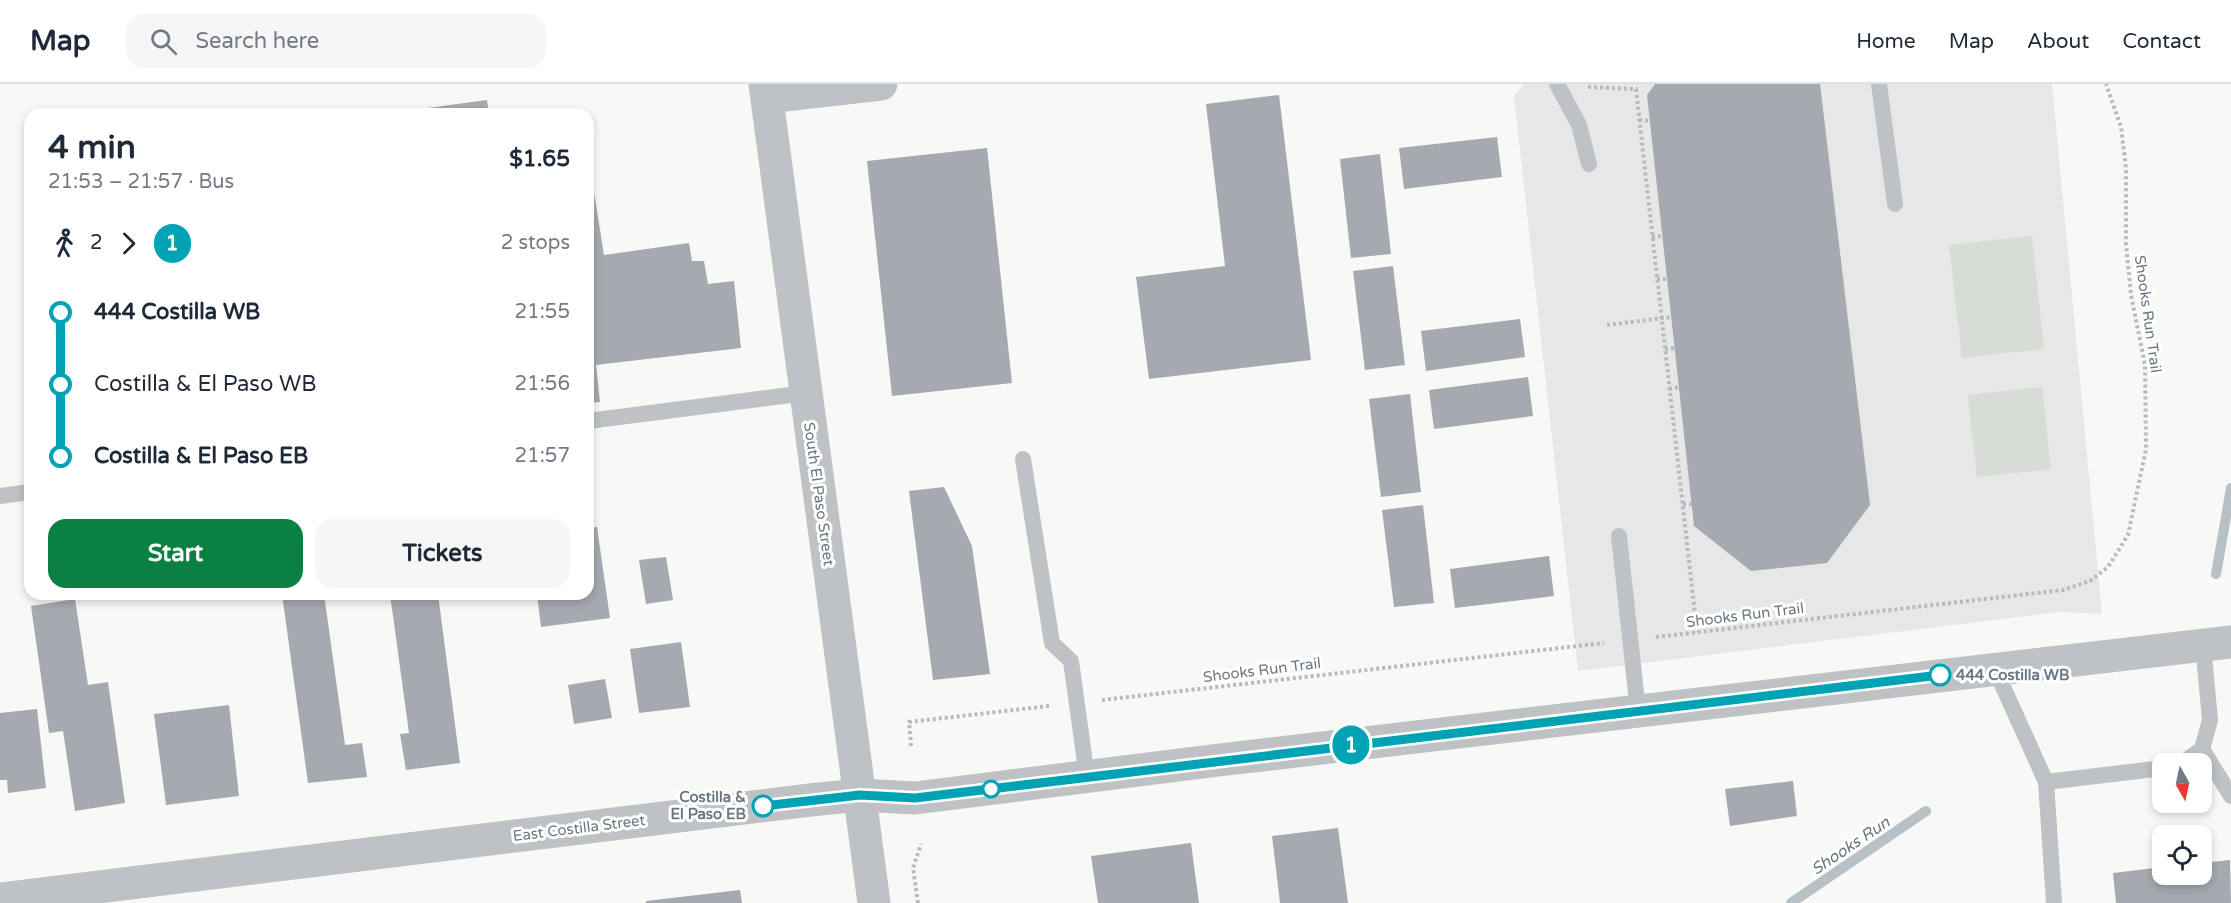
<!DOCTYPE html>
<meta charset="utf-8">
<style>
:root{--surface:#fff;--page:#f6f6f7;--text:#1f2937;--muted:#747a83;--line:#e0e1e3;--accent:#0b8043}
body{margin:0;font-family:"Varela Round",sans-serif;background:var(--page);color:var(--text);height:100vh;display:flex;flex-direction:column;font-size:22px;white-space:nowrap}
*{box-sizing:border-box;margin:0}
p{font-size:20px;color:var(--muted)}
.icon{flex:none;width:33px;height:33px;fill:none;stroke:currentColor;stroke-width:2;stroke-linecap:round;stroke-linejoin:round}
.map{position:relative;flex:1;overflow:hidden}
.drawer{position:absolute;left:24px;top:24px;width:570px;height:492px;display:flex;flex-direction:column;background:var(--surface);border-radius:18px;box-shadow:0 3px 9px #0003}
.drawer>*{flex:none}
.badge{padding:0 12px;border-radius:20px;font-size:21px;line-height:39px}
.needle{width:39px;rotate:171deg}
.buttons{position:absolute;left:2152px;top:669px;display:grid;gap:12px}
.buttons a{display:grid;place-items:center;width:60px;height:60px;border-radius:12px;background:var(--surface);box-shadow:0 3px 9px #0003;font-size:30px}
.map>.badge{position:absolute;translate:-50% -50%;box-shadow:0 0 0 3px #fff}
.legs{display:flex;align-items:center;gap:9px;height:66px;padding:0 24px;font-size:20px}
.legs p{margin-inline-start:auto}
.head{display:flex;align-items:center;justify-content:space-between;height:102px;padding:0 24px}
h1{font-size:33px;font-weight:800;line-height:45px}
.primary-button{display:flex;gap:12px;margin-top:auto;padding:12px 24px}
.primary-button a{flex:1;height:69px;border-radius:18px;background:var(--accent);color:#fff;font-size:24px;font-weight:800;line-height:69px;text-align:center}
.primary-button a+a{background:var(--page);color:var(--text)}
ul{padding:0 24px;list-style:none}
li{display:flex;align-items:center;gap:21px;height:72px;font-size:22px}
li i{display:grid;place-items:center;width:9px;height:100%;margin:0 8px;background:currentColor}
li i::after{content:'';width:15px;height:15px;margin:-8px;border:4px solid;border-radius:50%;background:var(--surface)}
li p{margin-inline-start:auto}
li:first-child i{background:linear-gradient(#0000 50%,currentColor 0)}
li:last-child i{background:linear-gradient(currentColor 50%,#0000 0)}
header{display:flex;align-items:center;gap:36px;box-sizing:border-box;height:84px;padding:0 30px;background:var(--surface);border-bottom:2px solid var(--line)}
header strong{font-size:28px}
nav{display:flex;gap:33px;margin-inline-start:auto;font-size:21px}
.search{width:420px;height:54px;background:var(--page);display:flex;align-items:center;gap:15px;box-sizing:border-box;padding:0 21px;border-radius:18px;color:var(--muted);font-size:22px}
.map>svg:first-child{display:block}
</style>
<header>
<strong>Map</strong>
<div class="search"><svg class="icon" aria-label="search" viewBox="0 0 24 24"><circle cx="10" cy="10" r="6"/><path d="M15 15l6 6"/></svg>Search here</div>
<nav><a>Home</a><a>Map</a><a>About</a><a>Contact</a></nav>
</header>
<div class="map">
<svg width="2231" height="819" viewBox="0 0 2231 819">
<rect width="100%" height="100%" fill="#f8f8f6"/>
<polygon fill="#e6e7e6" points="1524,0 2052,0 2102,530 2059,528 1578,587 1514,12"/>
<g fill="#d8dcd6">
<polygon points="2032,152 2044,265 1962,274 1949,161"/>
<polygon points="2042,303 2051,385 1977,393 1968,311"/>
</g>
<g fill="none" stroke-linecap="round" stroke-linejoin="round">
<g stroke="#b7c0c5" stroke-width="10">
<polyline points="2216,490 2231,404"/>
<polyline points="1791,819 1926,727"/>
</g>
</g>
<g fill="#a4aab0">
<polygon points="1655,0 1820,0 1870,421 1827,479 1751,487 1694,442 1647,11"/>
<polygon points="1279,11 1311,276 1149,295 1136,193 1225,182 1206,20"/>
<polygon points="487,16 489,30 391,30 391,29"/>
<polygon points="1497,53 1502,93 1404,105 1399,64"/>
<polygon points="987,64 1012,299 892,312 867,77"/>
<polygon points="1380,70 1391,170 1351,174 1340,75"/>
<polygon points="588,102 593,102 604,171 689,159 692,177 704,177 708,200 734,197 741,264 596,281 600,318 588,319"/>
<polygon points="1393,182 1405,281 1365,286 1353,187"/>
<polygon points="1520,235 1525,273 1426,287 1421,247"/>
<polygon points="1528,293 1533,332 1434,345 1429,306"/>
<polygon points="1410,310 1421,408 1381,413 1369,315"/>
<polygon points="944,403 972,462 990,590 933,596 909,407"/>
<polygon points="1423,421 1434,519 1394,523 1382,426"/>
<polygon points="597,443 610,534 541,543 537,510 588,510 588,444"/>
<polygon points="1549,472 1554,512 1455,524 1450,485"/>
<polygon points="666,473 673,516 646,520 639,476"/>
<polygon points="282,510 324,510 345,661 362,659 367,693 308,699"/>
<polygon points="390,510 438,510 460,679 406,686 400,650 409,649"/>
<polygon points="75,515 88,601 108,598 125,719 75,727 63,647 49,649 31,522"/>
<polygon points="681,558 690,623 639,629 630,565"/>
<polygon points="605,595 612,634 574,640 568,601"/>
<polygon points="229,621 239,712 166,721 154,630"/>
<polygon points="37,625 46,704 8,709 7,696 0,696 0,629"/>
<polygon points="1793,697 1797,732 1730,742 1725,705"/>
<polygon points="1338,744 1348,819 1280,819 1272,752"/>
<polygon points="1191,759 1199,819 1098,819 1091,772"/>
<polygon points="2230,776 2231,819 2116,819 2113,789 2163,783 2163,790 2202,790 2202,779"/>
<polygon points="740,806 742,819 646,819 646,817"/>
</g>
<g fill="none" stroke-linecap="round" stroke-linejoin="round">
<g stroke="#b8bbbe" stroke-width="4" stroke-dasharray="3 3" stroke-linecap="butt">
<polyline points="1588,3 1636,5 1697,548"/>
<polyline points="1639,36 1650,37"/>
<polyline points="1652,153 1662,152"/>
<polyline points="1657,195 1667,195"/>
<polyline points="1607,241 1671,233"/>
<polyline points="1665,265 1675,264"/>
<polyline points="1669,305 1679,303"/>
<polyline points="1683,420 1692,420"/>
<polyline points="1656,553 2063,506 2090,497 2108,483 2128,451 2146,365 2145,281 2131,211 2126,160 2126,84 2121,43 2106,0"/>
<polyline points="1102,616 1604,559"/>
<polyline points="911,662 909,638 1049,622"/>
<polyline points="918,819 913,784 921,760"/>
</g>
<g stroke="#bec2c5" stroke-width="16">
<polyline points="1557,0 1579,41 1589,80"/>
<polyline points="1879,0 1895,120"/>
<polyline points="588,337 806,309"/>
<polyline points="1023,375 1052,559 1071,577 1087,693"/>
<polyline points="0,412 30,408"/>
<polyline points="1619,452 1638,627"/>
<polyline points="1995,585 2046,698 2054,819"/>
<polyline points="2202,665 2231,712"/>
<polyline points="2181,680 2202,665 2210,636 2203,561"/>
<polyline points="2046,698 2163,684"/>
</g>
<g stroke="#bec2c5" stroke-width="33">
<polyline points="765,0 874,819"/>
<polyline points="767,13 881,0"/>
</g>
<polyline stroke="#bec2c5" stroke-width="33" points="0,815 810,716 860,711 915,714 1219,676 2231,558"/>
</g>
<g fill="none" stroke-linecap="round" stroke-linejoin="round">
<defs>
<polyline id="line-1" points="763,722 860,711 915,714 1940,591"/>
</defs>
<use href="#line-1" stroke="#fff" stroke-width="14"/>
<use href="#line-1" stroke="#00a3b4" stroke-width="9"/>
</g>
<g fill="#fff" stroke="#00a3b4" stroke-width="3">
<circle cx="1940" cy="591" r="10"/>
<circle cx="991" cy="705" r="8"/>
<circle cx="763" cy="722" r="10"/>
</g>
<g text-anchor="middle" stroke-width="6" stroke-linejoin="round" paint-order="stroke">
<g font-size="15" fill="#6b7883" stroke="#fff">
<text transform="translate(2148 230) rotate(82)" y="5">Shooks Run Trail</text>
<text transform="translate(819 410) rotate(82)" y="5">South El Paso Street</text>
<text transform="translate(1745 531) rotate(-7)" y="5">Shooks Run Trail</text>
<text transform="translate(1262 586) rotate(-7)" y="5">Shooks Run Trail</text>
<text transform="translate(579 744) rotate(-7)" y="5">East Costilla Street</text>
</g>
<g font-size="15" font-weight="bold" fill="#6b7883" stroke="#fff" text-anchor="start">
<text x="1956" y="596">444 Costilla WB</text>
<text x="746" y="718" text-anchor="end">Costilla &amp;<tspan x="746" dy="17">El Paso EB</tspan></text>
</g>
<g font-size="16" font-style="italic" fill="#67777f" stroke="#fff">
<text transform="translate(1850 761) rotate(-34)" y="6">Shooks Run</text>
</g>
</g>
</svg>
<div class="buttons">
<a><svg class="needle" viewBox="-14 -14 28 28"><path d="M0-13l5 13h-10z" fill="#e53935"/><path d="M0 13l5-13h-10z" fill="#747a83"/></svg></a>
<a><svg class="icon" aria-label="locate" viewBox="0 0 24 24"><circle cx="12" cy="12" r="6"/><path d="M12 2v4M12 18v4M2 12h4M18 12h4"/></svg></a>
</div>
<b class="badge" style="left:1351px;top:661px;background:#00a3b4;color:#fff">1</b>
<section class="drawer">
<div class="head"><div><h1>4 min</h1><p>21:53 – 21:57 · Bus</p></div><b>$1.65</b></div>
<div class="legs"><svg class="icon" aria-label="walk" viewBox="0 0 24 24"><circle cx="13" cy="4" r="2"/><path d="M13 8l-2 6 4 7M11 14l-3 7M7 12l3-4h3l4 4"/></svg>2<svg class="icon" aria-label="forward" viewBox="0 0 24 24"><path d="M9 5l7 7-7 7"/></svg><b class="badge" style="background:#00a3b4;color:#fff">1</b><p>2 stops</p></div>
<ul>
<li><i style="color:#00a3b4"></i><b>444 Costilla WB</b><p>21:55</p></li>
<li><i style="color:#00a3b4"></i><span>Costilla &amp; El Paso WB</span><p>21:56</p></li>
<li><i style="color:#00a3b4"></i><b>Costilla &amp; El Paso EB</b><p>21:57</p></li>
</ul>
<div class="primary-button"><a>Start</a><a>Tickets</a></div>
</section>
</div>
